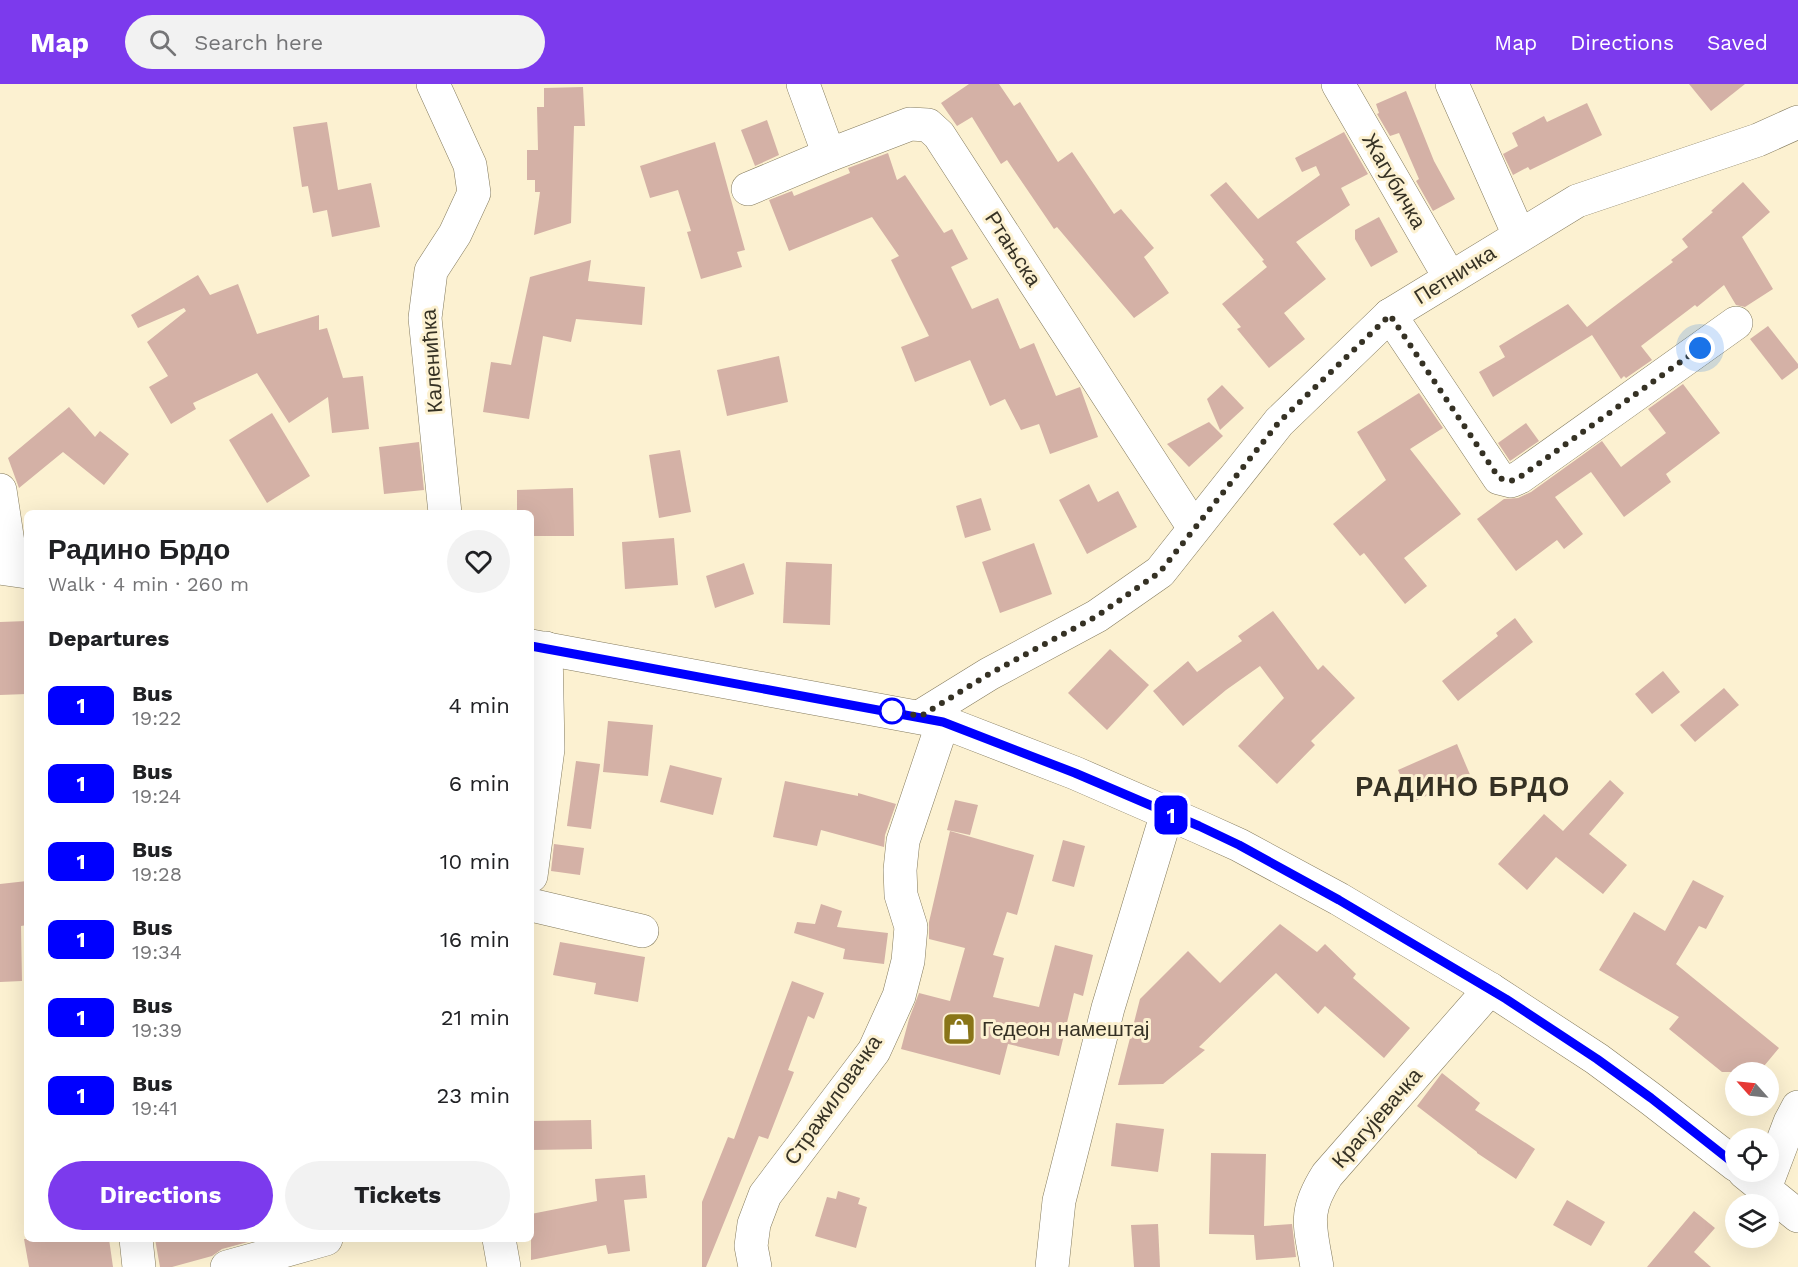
<!DOCTYPE html>
<meta charset="utf-8">
<style>
:root{--surface:#fff;--page:#f2f2f2;--text:#202124;--muted:#757577;--accent:#7c3aed}
body{margin:0;font-family:"Work Sans",sans-serif;background:var(--page);color:var(--text);height:100vh;display:flex;flex-direction:column;font-size:22px;white-space:nowrap}
*{box-sizing:border-box;margin:0}
p{font-size:20px;color:var(--muted)}
.icon{flex:none;width:33px;height:33px;fill:none;stroke:currentColor;stroke-width:2;stroke-linecap:round;stroke-linejoin:round}
.map{position:relative;flex:1;overflow:hidden}
.sheet{position:absolute;left:24px;top:426px;width:510px;height:732px;display:flex;flex-direction:column;background:var(--surface);border-radius:9px;box-shadow:0 6px 24px #0002}
.sheet>*{flex:none}
.badge{padding:0 12px;border-radius:9px;font-size:21px;line-height:39px}
.needle{width:39px;rotate:297deg}
.controls{position:absolute;left:1725px;top:978px;display:grid;gap:12px}
.controls a{display:grid;place-items:center;width:54px;height:54px;border-radius:50%;background:var(--surface);box-shadow:0 6px 24px #0002;font-size:30px}
.you{position:absolute;width:30px;height:30px;margin:-15px;border:4px solid #fff;border-radius:50%;background:#1a73e8;box-shadow:0 0 0 9px #1a73e833}
.map>.badge{position:absolute;translate:-50% -50%;box-shadow:0 0 0 3px #fff}
h2{padding:0 24px;font-size:22px;line-height:54px}
.round{display:grid;place-items:center;flex:none;width:63px;height:63px;border-radius:32px;background:var(--page)}
.headline{display:flex;align-items:center;justify-content:space-between;height:102px;padding:0 24px}
h1{font-size:28px;font-weight:700;line-height:45px}
.button{display:flex;gap:12px;margin-top:auto;padding:12px 24px}
.button a{flex:1;height:69px;border-radius:36px;background:var(--accent);color:#fff;font-size:24px;font-weight:700;line-height:69px;text-align:center}
.button a+a{background:var(--page);color:var(--text)}
ul{padding:0;list-style:none}
li{display:flex;align-items:center;gap:18px;height:78px;padding:0 24px}
li div{flex:1}
li b{display:block;font-size:22px}
li em{font-style:normal}
li .badge{min-width:66px;font-weight:700;text-align:center}
header{display:flex;align-items:center;gap:36px;box-sizing:border-box;height:84px;padding:0 30px;background:var(--accent);color:#fff}
header strong{font-size:28px}
nav{display:flex;gap:33px;margin-inline-start:auto;font-size:21px}
.search{width:420px;height:54px;background:var(--page);display:flex;align-items:center;gap:15px;box-sizing:border-box;padding:0 21px;border-radius:33px;color:var(--muted);font-size:22px}
.map>svg:first-child{display:block}
</style>
<header>
<strong>Map</strong>
<div class="search"><svg class="icon" aria-label="search" viewBox="0 0 24 24"><circle cx="10" cy="10" r="6"/><path d="M15 15l6 6"/></svg>Search here</div>
<nav><a>Map</a><a>Directions</a><a>Saved</a></nav>
</header>
<div class="map">
<svg width="1798" height="1183" viewBox="0 0 1798 1183">
<rect width="100%" height="100%" fill="#fcf1d1"/>
<g fill="#d4b1a6">
<polygon points="969,0 999,0 1014,22 1020,18 1058,78 1072,68 1114,130 1121,125 1154,164 1144,173 1169,209 1134,234 1057,143 1054,145 1007,76 1001,80 972,33 957,42 941,19"/>
<polygon points="1689,0 1745,0 1711,27"/>
<polygon points="583,3 585,42 574,42 571,139 534,151 540,108 535,108 535,96 527,96 527,66 538,66 537,23 544,23 544,4"/>
<polygon points="1406,7 1434,77 1455,115 1433,127 1416,97 1419,95 1399,49 1390,52 1377,30 1379,29 1376,20"/>
<polygon points="1587,19 1602,51 1530,86 1528,83 1513,91 1503,70 1518,62 1512,49 1544,32 1547,38"/>
<polygon points="767,36 779,71 755,82 741,46"/>
<polygon points="327,38 338,106 371,99 380,143 332,153 327,126 313,129 308,102 302,103 293,43"/>
<polygon points="1344,48 1368,90 1341,104 1350,121 1296,158 1326,195 1284,229 1305,255 1269,284 1237,245 1241,243 1222,220 1267,183 1262,177 1264,176 1210,111 1226,98 1258,135 1320,91 1316,82 1302,88 1295,74"/>
<polygon points="715,58 745,166 737,168 742,183 701,195 687,148 691,147 678,106 650,114 640,82"/>
<polygon points="888,69 897,96 905,91 944,149 952,145 968,175 951,183 972,225 998,214 1020,265 1034,259 1056,312 1080,303 1098,353 1050,370 1039,340 1021,346 1005,315 990,322 970,276 915,298 901,263 929,252 891,176 899,172 872,133 789,167 769,116 792,107 794,112 850,89 848,84"/>
<polygon points="1743,98 1770,128 1742,153 1773,205 1745,223 1736,221 1724,201 1697,223 1695,221 1641,262 1652,276 1626,294 1624,292 1621,295 1592,251 1493,313 1479,288 1505,273 1499,262 1568,220 1587,243 1673,178 1671,176 1688,163 1682,155 1713,128 1711,127"/>
<polygon points="1379,133 1398,168 1371,183 1355,155 1355,146"/>
<polygon points="591,176 588,197 645,203 642,241 576,235 571,258 543,252 529,335 483,328 491,278 511,281 530,193"/>
<polygon points="198,191 210,211 238,200 257,250 319,231 319,246 327,244 343,294 363,292 369,345 332,349 328,313 289,339 257,289 193,319 196,325 171,340 149,303 168,292 147,258 186,227 184,224 138,244 131,231"/>
<polygon points="1768,242 1798,280 1798,284 1782,296 1750,255"/>
<polygon points="779,272 788,318 727,332 717,286"/>
<polygon points="1683,300 1720,349 1666,390 1671,398 1624,433 1591,388 1555,413 1583,450 1564,465 1557,456 1516,487 1477,435 1504,415 1518,414 1531,408 1602,357 1621,383 1666,349 1648,325"/>
<polygon points="1222,301 1244,324 1220,346 1207,315"/>
<polygon points="1419,309 1443,344 1410,365 1461,430 1404,474 1427,502 1405,520 1364,469 1360,472 1333,440 1386,396 1357,348"/>
<polygon points="69,323 95,353 100,347 129,370 104,401 63,368 19,404 8,374"/>
<polygon points="272,329 310,392 267,419 229,356"/>
<polygon points="1209,338 1223,352 1189,383 1167,360"/>
<polygon points="1526,339 1539,357 1510,377 1498,359"/>
<polygon points="419,358 424,406 384,410 379,363"/>
<polygon points="680,366 691,428 659,434 649,371"/>
<polygon points="1089,400 1098,418 1118,407 1137,443 1087,470 1059,416"/>
<polygon points="573,404 574,452 531,452 531,429 517,429 517,406"/>
<polygon points="981,414 991,446 965,454 956,422"/>
<polygon points="674,454 678,501 625,505 622,458"/>
<polygon points="1034,459 1052,510 1000,529 982,478"/>
<polygon points="786,478 832,480 830,541 783,539"/>
<polygon points="744,479 754,510 715,524 706,492"/>
<polygon points="1273,527 1318,586 1323,581 1355,614 1311,657 1315,661 1277,700 1238,662 1284,614 1260,582 1226,606 1183,642 1153,607 1188,577 1197,588 1242,557 1238,552"/>
<polygon points="1515,534 1533,558 1458,617 1442,597 1498,552 1496,549"/>
<polygon points="27,537 27,610 0,611 0,538"/>
<polygon points="1110,565 1149,601 1107,646 1068,609"/>
<polygon points="1663,587 1680,608 1652,630 1635,610"/>
<polygon points="1724,604 1739,621 1695,658 1680,641"/>
<polygon points="608,637 653,641 648,692 603,688"/>
<polygon points="1457,660 1471,693 1412,718 1398,686"/>
<polygon points="576,677 600,680 591,745 567,742"/>
<polygon points="670,681 722,694 713,731 660,718"/>
<polygon points="1610,696 1624,709 1589,750 1627,781 1603,810 1556,773 1527,806 1498,780 1544,730 1563,747"/>
<polygon points="785,697 858,712 858,709 896,720 885,751 884,763 821,746 817,762 773,753"/>
<polygon points="955,716 978,721 970,751 947,746"/>
<polygon points="950,747 1034,771 1017,831 1007,828 993,871 1004,874 993,913 1039,923 1055,861 1093,871 1083,912 1074,909 1059,972 1008,960 1000,991 901,965 909,935 919,909 950,917 965,864 929,855 929,838"/>
<polygon points="1063,756 1085,762 1074,803 1052,797"/>
<polygon points="554,760 584,764 580,791 551,787"/>
<polygon points="1693,796 1724,812 1706,845 1699,842 1676,880 1779,964 1759,988 1722,988 1669,945 1679,933 1599,886 1634,828 1665,847"/>
<polygon points="27,797 27,841 21,842 22,897 0,898 0,800"/>
<polygon points="821,820 842,827 837,843 888,849 884,880 843,875 845,865 794,849 797,838 815,840"/>
<polygon points="1280,840 1317,868 1325,860 1356,890 1353,894 1410,944 1384,974 1325,922 1318,930 1276,889 1199,963 1205,966 1163,1000 1118,1001 1140,915 1188,867 1220,899"/>
<polygon points="560,858 645,873 638,918 594,910 596,899 553,891"/>
<polygon points="792,897 824,909 814,935 808,932 788,986 794,988 768,1055 759,1052 706,1183 702,1183 702,1118 728,1053 734,1055"/>
<polygon points="1442,989 1480,1019 1475,1026 1535,1065 1516,1095 1477,1069 1477,1068 1417,1022"/>
<polygon points="591,1036 592,1065 531,1066 531,1037"/>
<polygon points="1116,1039 1164,1045 1158,1088 1111,1082"/>
<polygon points="1211,1069 1266,1070 1264,1142 1292,1140 1296,1173 1256,1176 1254,1151 1209,1150"/>
<polygon points="645,1091 647,1114 624,1116 630,1167 608,1170 606,1161 531,1176 531,1130 597,1117 595,1095"/>
<polygon points="838,1107 860,1114 858,1120 867,1123 856,1164 815,1152 827,1113 836,1115"/>
<polygon points="1567,1116 1605,1138 1591,1162 1553,1141"/>
<polygon points="1694,1127 1715,1144 1694,1168 1711,1183 1647,1183"/>
<polygon points="1158,1140 1160,1183 1134,1183 1131,1141"/>
<polygon points="24,1155 109,1155 113,1183 29,1183"/>
<polygon points="155,1155 247,1155 248,1158 222,1165 212,1172 172,1183 160,1183"/>
</g>
<g fill="none" stroke-linecap="round" stroke-linejoin="round">
<defs>
<g id="minor">
<polyline points="433,0 470,81 474,109 455,150 431,187 425,234 445,429"/>
<polyline points="803,0 829,71 910,40 928,41 939,51 1194,444"/>
<polyline points="1338,0 1450,194"/>
<polyline points="1452,0 1519,151"/>
<polyline points="748,105 829,71"/>
<polyline points="1390,231 1499,394 1511,397 1520,393 1736,239"/>
<polyline points="0,406 12,485"/>
<polyline points="921,632 989,590 1097,532 1160,488 1279,338 1390,231 1577,117 1758,56 1798,38"/>
<polyline points="531,792 548,665 546,564"/>
<polyline points="531,821 642,847"/>
<polyline points="1765,1104 1790,1038 1798,1023"/>
<polyline points="136,1155 139,1183"/>
<polyline points="499,1155 504,1183"/>
<polyline points="227,1183 326,1155"/>
<polyline points="755,1183 751,1162 754,1140 765,1111 874,967 899,912 908,877 911,843 901,811 900,786 903,757 943,638"/>
<polyline points="1052,1183 1059,1117 1108,924 1167,729"/>
<path d="M1317 1183C1310 1141 1303 1129 1327 1091L1490 905"/>
</g>
<g id="major">
<polyline points="0,484 27,488"/>
<polyline points="531,562 943,638 1075,689 1199,743 1239,761 1339,815 1490,905 1597,975 1651,1015 1736,1081"/>
<polyline points="1744,1088 1798,1132"/>
</g>
</defs>
<use href="#minor" stroke="#847b5e" stroke-width="34"/>
<use href="#major" stroke="#847b5e" stroke-width="34"/>
<use href="#minor" stroke="#fff" stroke-width="33"/>
<use href="#major" stroke="#fff" stroke-width="33"/>
</g>
<g fill="none" stroke-linecap="round" stroke-linejoin="round">
<defs>
<polyline id="line" points="531,562 943,638 1075,689 1199,742 1239,761 1339,816 1506,915 1597,975 1651,1014 1736,1081"/>
</defs>
<use href="#line" stroke="#fff" stroke-width="14"/>
<use href="#line" stroke="#00f" stroke-width="9"/>
<polyline stroke="#353124" stroke-width="6" stroke-dasharray="0 10.8" points="892,627 921,632 989,590 1097,532 1160,488 1279,338 1390,231 1499,394 1511,397 1520,393 1700,264"/>
</g>
<defs>
<symbol id="shop-square" viewBox="-11 -11 22 22"><rect x="-9" y="-9" width="18" height="18" rx="4" fill="#897518" stroke="#fcf1d1"/><path d="M-5-2.5h2.3a2.7 3.5 0 0 1 5.4 0H5L5.5 6h-11ZM-1.5-2.5h3a1.5 2.3 0 0 0-3 0Z" fill="#fff"/></symbol>
</defs>
<g fill-rule="evenodd">
<use href="#shop-square" x="940" y="926" width="38" height="38"/>
</g>
<circle fill="#fff" stroke="#00f" stroke-width="3" cx="892" cy="627" r="12"/>
<g text-anchor="middle" stroke-width="6" stroke-linejoin="round" paint-order="stroke">
<g font-size="21" fill="#353124" stroke="#fcf1d1">
<text transform="translate(1394 97) rotate(60)" y="7">Жагубичка</text>
<text transform="translate(1013 165) rotate(57)" y="7">Ртањска</text>
<text transform="translate(1455 191) rotate(-32)" y="7">Петничка</text>
<text transform="translate(432 277) rotate(-94)" y="7">Каленићка</text>
<text transform="translate(833 1016) rotate(-55)" y="7">Стражиловачка</text>
<text transform="translate(1377 1034) rotate(-49)" y="7">Крагујевачка</text>
</g>
<g font-size="21" fill="#353124" stroke="#fcf1d1" text-anchor="start">
<text x="982" y="952">Гедеон намештај</text>
</g>
<g font-size="27" font-weight="bold" letter-spacing="1.5" fill="#353124" stroke="#fcf1d1">
<text x="1463" y="712">РАДИНО БРДО</text>
</g>
</g>
</svg>
<div class="controls">
<a><svg class="needle" viewBox="-14 -14 28 28"><path d="M0-13l5 13h-10z" fill="#e53935"/><path d="M0 13l5-13h-10z" fill="#757577"/></svg></a>
<a><svg class="icon" aria-label="locate" viewBox="0 0 24 24"><circle cx="12" cy="12" r="6"/><path d="M12 2v4M12 18v4M2 12h4M18 12h4"/></svg></a>
<a><svg class="icon" aria-label="layers" viewBox="0 0 24 24"><path d="M12 4l9 5-9 5-9-5zM3 14l9 5 9-5"/></svg></a>
</div>
<div class="you" style="left:1700px;top:264px"></div>
<b class="badge" style="left:1171px;top:731px;background:#00f;color:#fff">1</b>
<section class="sheet">
<div class="headline"><div><h1>Радино Брдо</h1><p>Walk · 4 min · 260 m</p></div><a class="round"><svg class="icon" aria-label="heart" viewBox="0 0 24 24"><path d="M12 20l-8-8c-3-5 5-10 8-4 3-6 11-1 8 4z"/></svg></a></div>
<h2>Departures</h2>
<ul>
<li><span class="badge" style="background:#00f;color:#fff">1</span><div><b>Bus</b><p>19:22</p></div><em>4 min</em></li>
<li><span class="badge" style="background:#00f;color:#fff">1</span><div><b>Bus</b><p>19:24</p></div><em>6 min</em></li>
<li><span class="badge" style="background:#00f;color:#fff">1</span><div><b>Bus</b><p>19:28</p></div><em>10 min</em></li>
<li><span class="badge" style="background:#00f;color:#fff">1</span><div><b>Bus</b><p>19:34</p></div><em>16 min</em></li>
<li><span class="badge" style="background:#00f;color:#fff">1</span><div><b>Bus</b><p>19:39</p></div><em>21 min</em></li>
<li><span class="badge" style="background:#00f;color:#fff">1</span><div><b>Bus</b><p>19:41</p></div><em>23 min</em></li>
</ul>
<div class="button"><a>Directions</a><a>Tickets</a></div>
</section>
</div>
